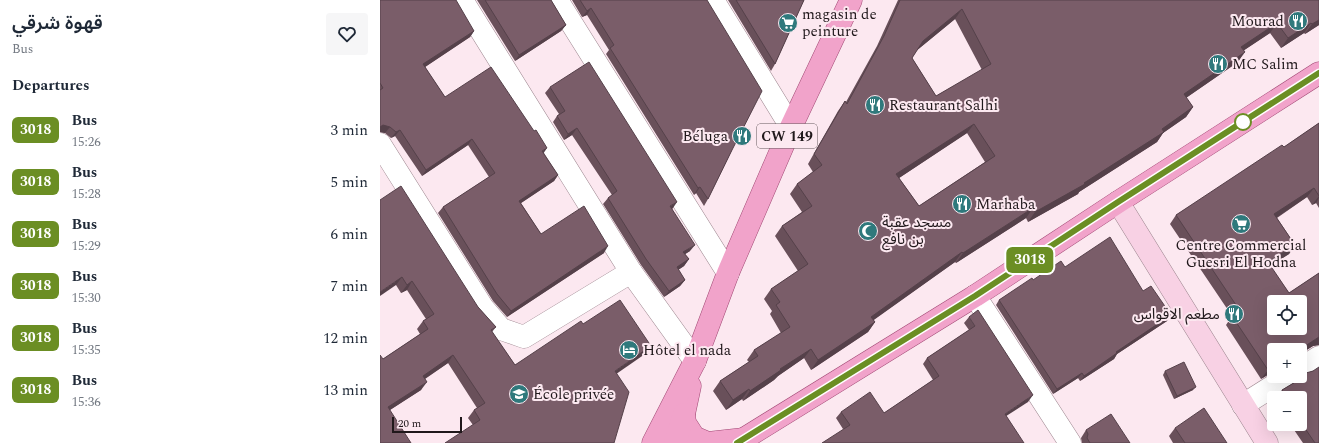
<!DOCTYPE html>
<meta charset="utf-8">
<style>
:root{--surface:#fff;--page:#f6f6f7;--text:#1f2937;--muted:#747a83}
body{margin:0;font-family:Spectral,"Noto Sans Arabic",serif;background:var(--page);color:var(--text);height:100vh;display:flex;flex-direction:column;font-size:15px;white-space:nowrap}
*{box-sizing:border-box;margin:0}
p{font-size:13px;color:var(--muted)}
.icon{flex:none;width:22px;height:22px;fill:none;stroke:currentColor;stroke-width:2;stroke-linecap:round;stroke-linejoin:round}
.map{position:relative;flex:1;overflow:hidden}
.details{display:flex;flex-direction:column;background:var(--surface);width:380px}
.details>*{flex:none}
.badge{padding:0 8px;border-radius:6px;font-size:14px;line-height:26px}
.tools{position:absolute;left:887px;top:295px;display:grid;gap:8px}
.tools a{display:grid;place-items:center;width:40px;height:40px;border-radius:4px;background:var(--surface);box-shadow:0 4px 16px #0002;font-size:20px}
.scale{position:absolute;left:12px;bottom:10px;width:70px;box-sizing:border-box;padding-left:4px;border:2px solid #20181b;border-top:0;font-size:11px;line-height:14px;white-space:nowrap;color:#20181b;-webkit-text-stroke:3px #fce8f0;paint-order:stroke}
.map>.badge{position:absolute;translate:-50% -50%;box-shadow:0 0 0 2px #fff}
h2{padding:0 12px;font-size:15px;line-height:36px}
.round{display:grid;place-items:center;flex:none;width:42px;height:42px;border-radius:4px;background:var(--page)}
.head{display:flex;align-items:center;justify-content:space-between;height:68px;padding:0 12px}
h1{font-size:19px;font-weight:600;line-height:30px}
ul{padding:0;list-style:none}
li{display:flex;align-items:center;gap:12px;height:52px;padding:0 12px}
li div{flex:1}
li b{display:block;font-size:15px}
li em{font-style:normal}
li .badge{min-width:44px;font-weight:700;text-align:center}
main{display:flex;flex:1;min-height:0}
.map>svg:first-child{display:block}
</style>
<main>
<section class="details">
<div class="head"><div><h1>قهوة شرقي</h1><p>Bus</p></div><a class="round"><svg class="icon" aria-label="heart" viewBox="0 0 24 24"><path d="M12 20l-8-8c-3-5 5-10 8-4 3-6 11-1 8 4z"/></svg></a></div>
<h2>Departures</h2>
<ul>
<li><span class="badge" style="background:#6b8e23;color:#fff">3018</span><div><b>Bus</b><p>15:26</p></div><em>3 min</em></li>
<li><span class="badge" style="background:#6b8e23;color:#fff">3018</span><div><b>Bus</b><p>15:28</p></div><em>5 min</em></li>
<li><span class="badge" style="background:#6b8e23;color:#fff">3018</span><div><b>Bus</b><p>15:29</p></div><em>6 min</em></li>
<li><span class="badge" style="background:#6b8e23;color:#fff">3018</span><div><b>Bus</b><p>15:30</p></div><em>7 min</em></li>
<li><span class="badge" style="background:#6b8e23;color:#fff">3018</span><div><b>Bus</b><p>15:35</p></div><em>12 min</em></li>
<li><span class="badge" style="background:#6b8e23;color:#fff">3018</span><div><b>Bus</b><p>15:36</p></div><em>13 min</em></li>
</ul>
</section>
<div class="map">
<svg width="939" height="443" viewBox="0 0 939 443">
<rect width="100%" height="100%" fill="#fce8f0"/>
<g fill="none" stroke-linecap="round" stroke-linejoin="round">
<defs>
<g id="minor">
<polyline points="82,0 251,272 315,361"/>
<polyline points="177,0 348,273"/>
<polyline points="333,0 411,127"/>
<polyline points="0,144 103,308 121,329 144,337 251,272"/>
<polyline points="595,296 690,443"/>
<polyline points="920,369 939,357"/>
<polyline points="863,405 909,376"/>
</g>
<polyline id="secondary" points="738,202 887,443"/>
<g id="primary">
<polyline points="310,386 304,414 305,423 314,437 328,443 364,439"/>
<polyline points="273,443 315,361 348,273 411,127 471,0"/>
<polyline points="295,443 304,414"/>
<polyline points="357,443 595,296 738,202 939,73"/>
</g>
</defs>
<use href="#minor" stroke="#9d868f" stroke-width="23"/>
<use href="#secondary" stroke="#9d868f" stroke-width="23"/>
<use href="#primary" stroke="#a24a75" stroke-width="23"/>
<use href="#minor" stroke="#fff" stroke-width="22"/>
<use href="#secondary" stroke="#f8d1e4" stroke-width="22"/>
<use href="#primary" stroke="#f1a3ca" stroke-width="22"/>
</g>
<g fill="#69505a" fill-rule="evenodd">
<polygon points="0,0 94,31 90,37 45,67 65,97 163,153 178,175 174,181 141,203 161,234 224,253 127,317 113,301 58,213 63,207 109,177 88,145 42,176 15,136 11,138 5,133 0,132"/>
<polygon points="97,0 171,0 186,25 181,31 135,61"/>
<polygon points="192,0 327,0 352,150 328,199 324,206 316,193 314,195 226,54 229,50 207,15 202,17"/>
<polygon points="348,0 424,0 395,64 391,71"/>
<path d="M518 0H939V25L925 34 924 33 901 48 890 33 864 50 858 62 806 98 813 107 806 117 783 133 777 142 699 192 698 194 648 222 646 218 576 263 575 262 493 320 495 322 488 332 431 370 424 358 398 376 394 380 363 401 362 399 346 410 333 391 340 381 369 362 367 360 374 350 401 333 390 314 392 311 384 299 391 289 418 271 395 236 402 226 422 212 410 194 417 184 433 172 428 164 458 111 465 101 466 102 497 46ZM575 19 602 70 556 96 532 58 536 51ZM587 133 605 162 539 206 519 178Z"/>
<polygon points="170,87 293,208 292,209 310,251 305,254 309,259 304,266 298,270 305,280 300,286 284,297 261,265 223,204 228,198 232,195 192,135 184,140 173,122 177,116 179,114 165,93"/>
<polygon points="939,123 939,208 936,203 932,205 927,197 897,218 915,245 909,254 890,266 909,293 939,273 939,345 933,346 920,354 920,350 894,371 881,379 846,325 852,316 790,224 796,215 904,147"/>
<polygon points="0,200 98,307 116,327 112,332 135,365 203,324 271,346 265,354 93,425 88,418 94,410 97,408 68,363 45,379 41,390 10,410 0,443 3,359 40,334 37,329 43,321 46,319 27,290 21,293 16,285"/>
<polygon points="685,267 763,291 787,321 737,354 734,359 700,381 698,378 673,394 616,305 619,300"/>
<polygon points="589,317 648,402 463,429 456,418 461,412 504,413 553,380 543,364 547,358 589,330 584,323"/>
<polygon points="785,371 813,390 794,399 783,375"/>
<polygon points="933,371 939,443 923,443 910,424 920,424 920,398 896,398 902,390"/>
<polygon points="795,428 847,443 793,443 789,436"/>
<polygon points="706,430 750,443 702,443 701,438"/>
</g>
<g fill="#55414a">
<polygon points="211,8 207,15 202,17 207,11"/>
<polygon points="582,9 575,19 536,51 543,41"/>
<polygon points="939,20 939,25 925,34 932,24"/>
<polygon points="897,23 890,33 854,57 861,47"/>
<polygon points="931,23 924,33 901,48 908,38"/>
<polygon points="186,25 181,31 135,61 139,55"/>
<polygon points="94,31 90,37 39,71 43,64"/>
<polygon points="865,52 858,62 797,104 804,94"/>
<polygon points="813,107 806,117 783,133 777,142 699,192 698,194 648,222 655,212 704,183"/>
<polygon points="594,124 587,133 510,184 516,174"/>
<polygon points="3,125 10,127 5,133 0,132 0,127"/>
<polygon points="197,128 192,135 184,140 188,134"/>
<polygon points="20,130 15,136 11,138 16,132"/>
<polygon points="92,139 88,145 42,176 46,170"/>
<polygon points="167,148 163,154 162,151"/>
<polygon points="178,175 174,181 135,207 139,201"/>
<polygon points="320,187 316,193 314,195 318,188"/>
<polygon points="934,188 927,197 888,223 894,214"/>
<polygon points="939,196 939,198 936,203 932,205"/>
<polygon points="297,202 293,208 286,212 290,206"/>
<polygon points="653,208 646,218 576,263 583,253"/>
<polygon points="315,245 310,251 299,258 303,252"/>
<polygon points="915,245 909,254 882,271 888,262"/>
<polygon points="228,246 224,253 127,317 131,311"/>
<polygon points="582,252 575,262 484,327 491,317"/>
<polygon points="309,259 304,266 292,274 297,267"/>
<polygon points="22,277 16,285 0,296 0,292"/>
<polygon points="305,280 300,286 284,297 289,291"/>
<polygon points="32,281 27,290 21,293 27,285"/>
<polygon points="791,315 787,321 737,354 734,359 700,381 704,376 736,352"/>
<polygon points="495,322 488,332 431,370 438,360"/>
<polygon points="939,337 939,345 933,346 920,354 920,350 919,350"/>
<polygon points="271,346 265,354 229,379 235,371"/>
<polygon points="431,349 424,358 398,376 394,380 363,401 370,391 400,369"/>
<polygon points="73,355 68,363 37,384 43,376"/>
<polygon points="894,366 894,371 881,379 888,370"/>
<polygon points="702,373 698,378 673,394 677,389"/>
<polygon points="47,382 41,390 2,415 8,407"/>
<polygon points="816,387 813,390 794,399 797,396"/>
<polygon points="369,389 362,399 346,410 353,400"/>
<polygon points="653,395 648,402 620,420 625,414"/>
</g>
<g fill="#7a5d69" stroke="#55414a" fill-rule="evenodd">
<polygon points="0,0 76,0 94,31 43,64 65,97 111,67 154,131 156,130 167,148 162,151 178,175 139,201 161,234 204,206 228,246 131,311 117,294 63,207 115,173 92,139 46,170 20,130 16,132 10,127 3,125 0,127 0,90 3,88 0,83"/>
<polygon points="105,0 171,0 186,25 139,55"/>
<polygon points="200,0 327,0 382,91 352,150 328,199 320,187 318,188 230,48 234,45 211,8 207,11"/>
<polygon points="356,0 424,0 395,64"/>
<path d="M520 0H939V20L932 24 931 23 908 38 897 23 861 47 865 52 804 94 813 107 782 129 784 132 704 183 705 184 655 212 653 208 583 253 582 252 491 317 495 322 438 360 431 349 400 369 401 370 370 391 369 389 353 400 340 381 378 356 374 350 410 327 396 305 400 302 391 289 428 264 402 226 432 206 417 184 442 165 434 154 465 101 467 104 504 36ZM582 9 611 64 556 96 532 58 543 41ZM594 124 615 156 539 206 516 174Z"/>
<polygon points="209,62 297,202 290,206 315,245 303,252 309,259 297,267 305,280 289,291 266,259 228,198 237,191 197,128 188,134 177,116 185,111 170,87"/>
<path d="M939 123V196L934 188 894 214 915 245 888 262 909 293 939 273V337L919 350H894V366L888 370 852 316 860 311 796 215 902 145 904 147ZM894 302H920V328H894Z"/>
<polygon points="21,186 98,307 116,327 111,330 135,365 201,321 203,324 240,300 271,346 235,371 249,392 234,443 65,443 100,420 94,410 105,403 73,355 43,376 47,382 8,407 31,443 0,443 0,355 3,359 48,329 43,321 54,314 32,281 27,285 22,277 0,292 0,200"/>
<polygon points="730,237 763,291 771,286 791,315 736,352 737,353 704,376 702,373 677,389 619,300 652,278 653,280 681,261 685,267"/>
<polygon points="598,310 653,395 625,414 644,443 442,443 470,425 461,412 490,392 504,413 559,376 547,358 595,326 589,317"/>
<polygon points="804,362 816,387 797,396 785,371"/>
<polygon points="939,367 939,443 935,443 920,421 920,398 907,398 902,390 922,378 926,373 933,371"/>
<polygon points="824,408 847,443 805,443 795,428"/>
<polygon points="731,414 750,443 710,443 707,438 708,434 706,430"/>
</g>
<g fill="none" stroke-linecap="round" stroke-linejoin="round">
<defs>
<polyline id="line" points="357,443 595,296 738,202 939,73"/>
</defs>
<use href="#line" stroke="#fff" stroke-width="9"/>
<use href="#line" stroke="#6b8e23" stroke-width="6"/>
</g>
<defs>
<symbol id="restaurant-disc" viewBox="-11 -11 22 22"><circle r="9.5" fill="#2f797c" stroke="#fce8f0"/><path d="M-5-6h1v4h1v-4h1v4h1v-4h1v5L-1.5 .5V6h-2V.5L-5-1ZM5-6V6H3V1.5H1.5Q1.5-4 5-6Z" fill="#fff"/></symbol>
<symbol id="supermarket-disc" viewBox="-11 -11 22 22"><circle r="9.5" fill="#2f797c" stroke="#fce8f0"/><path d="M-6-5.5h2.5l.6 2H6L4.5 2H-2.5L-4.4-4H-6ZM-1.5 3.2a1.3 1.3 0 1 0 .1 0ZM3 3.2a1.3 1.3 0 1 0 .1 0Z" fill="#fff"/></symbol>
<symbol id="mosque-disc" viewBox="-11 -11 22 22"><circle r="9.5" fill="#2f797c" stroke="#fce8f0"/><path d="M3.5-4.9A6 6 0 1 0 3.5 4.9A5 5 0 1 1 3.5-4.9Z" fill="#fff"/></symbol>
<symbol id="hotel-disc" viewBox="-11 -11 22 22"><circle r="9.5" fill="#2f797c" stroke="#fce8f0"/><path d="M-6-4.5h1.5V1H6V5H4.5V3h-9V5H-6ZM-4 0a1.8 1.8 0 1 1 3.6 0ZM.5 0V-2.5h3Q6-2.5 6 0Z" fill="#fff"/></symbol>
<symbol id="school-disc" viewBox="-11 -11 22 22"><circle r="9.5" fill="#2f797c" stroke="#fce8f0"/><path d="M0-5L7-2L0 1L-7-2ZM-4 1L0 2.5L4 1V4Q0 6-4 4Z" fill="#fff"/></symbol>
</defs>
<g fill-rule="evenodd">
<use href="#restaurant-disc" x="907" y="10" width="22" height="22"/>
<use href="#supermarket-disc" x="397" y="12" width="22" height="22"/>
<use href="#restaurant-disc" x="827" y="53" width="22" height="22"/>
<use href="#restaurant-disc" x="484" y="94" width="22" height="22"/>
<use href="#restaurant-disc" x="351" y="125" width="22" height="22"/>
<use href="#restaurant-disc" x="571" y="193" width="22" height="22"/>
<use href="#supermarket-disc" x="850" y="213" width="22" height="22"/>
<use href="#mosque-disc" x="477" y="220" width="22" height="22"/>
<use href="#restaurant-disc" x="843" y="303" width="22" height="22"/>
<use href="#hotel-disc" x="238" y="339" width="22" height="22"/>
<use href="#school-disc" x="128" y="383" width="22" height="22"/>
</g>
<circle fill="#fff" stroke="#6b8e23" stroke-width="2" cx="863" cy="122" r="8"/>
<g text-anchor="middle" stroke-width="4" stroke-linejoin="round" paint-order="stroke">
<rect fill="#fce8f0" stroke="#62565b" stroke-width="1" x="377" y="124" width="60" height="24" rx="3"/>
<g font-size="14" font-weight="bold" fill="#20181b">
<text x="407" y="141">CW 149</text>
</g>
<g font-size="15" fill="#20181b" stroke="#fce8f0" text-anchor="start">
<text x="422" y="19">magasin de<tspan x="422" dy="17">peinture</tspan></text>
<text x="904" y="26" text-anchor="end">Mourad</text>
<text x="852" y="69">MC Salim</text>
<text x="509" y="110">Restaurant Salhi</text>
<text x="348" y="141" text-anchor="end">Béluga</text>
<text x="596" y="209">Marhaba</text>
<text x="502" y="227">مسجد عقبة<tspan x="502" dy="17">بن نافع</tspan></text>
<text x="861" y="250" text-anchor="middle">Centre Commercial<tspan x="861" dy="17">Guesri El Hodna</tspan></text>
<text x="840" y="319" text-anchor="end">مطعم الاقواس</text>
<text x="263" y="355">Hôtel el nada</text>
<text x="153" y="399">École privée</text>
</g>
</g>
</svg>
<div class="tools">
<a><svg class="icon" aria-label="locate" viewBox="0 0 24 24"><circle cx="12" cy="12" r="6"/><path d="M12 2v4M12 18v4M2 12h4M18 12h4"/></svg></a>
<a>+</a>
<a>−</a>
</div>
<div class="scale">20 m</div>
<b class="badge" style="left:650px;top:260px;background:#6b8e23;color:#fff">3018</b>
</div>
</main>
